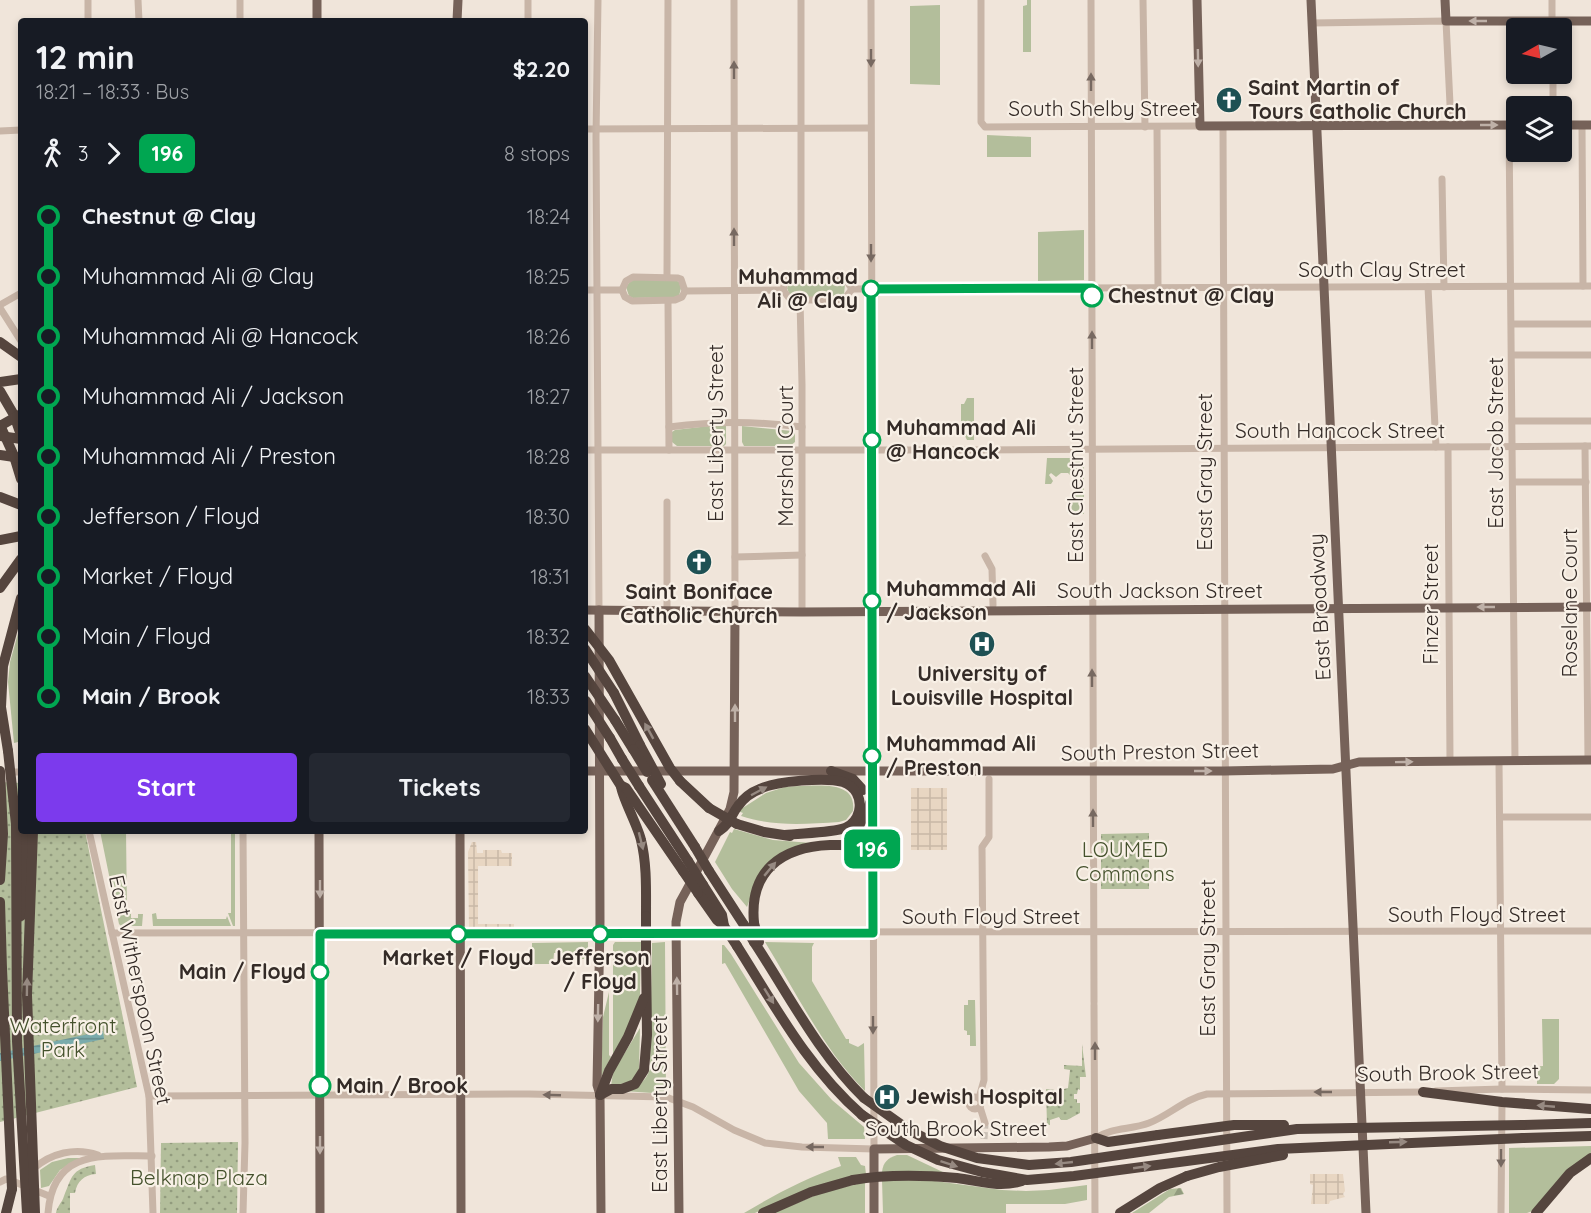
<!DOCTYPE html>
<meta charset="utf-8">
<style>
:root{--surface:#171b24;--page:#242831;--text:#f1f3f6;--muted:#9ea1a6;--accent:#7c3aed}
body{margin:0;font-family:Quicksand,sans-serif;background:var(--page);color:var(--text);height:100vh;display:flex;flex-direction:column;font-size:22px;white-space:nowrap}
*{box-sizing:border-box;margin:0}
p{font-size:20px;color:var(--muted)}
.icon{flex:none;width:33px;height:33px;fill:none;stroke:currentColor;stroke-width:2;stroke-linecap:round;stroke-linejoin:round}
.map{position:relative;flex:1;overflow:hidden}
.drawer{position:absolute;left:18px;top:18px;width:570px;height:816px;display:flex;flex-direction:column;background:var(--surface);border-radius:6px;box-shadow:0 3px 9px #0003}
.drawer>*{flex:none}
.badge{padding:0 12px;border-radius:9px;font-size:21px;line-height:39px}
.needle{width:39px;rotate:262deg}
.buttons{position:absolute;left:1506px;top:18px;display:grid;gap:12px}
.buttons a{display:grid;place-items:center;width:66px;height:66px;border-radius:6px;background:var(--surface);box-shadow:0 3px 9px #0003;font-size:30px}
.map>.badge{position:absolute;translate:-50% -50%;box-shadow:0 0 0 3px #fff}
.legs{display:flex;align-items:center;gap:9px;height:66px;padding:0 18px;font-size:20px}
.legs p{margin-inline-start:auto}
.overview{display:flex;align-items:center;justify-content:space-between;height:102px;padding:0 18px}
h1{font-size:33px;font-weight:700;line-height:45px}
.cta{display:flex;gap:12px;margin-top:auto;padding:12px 18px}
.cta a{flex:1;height:69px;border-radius:6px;background:var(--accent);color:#fff;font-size:24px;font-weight:700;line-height:69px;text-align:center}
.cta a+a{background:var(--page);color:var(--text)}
ul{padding:0 18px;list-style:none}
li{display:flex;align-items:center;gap:21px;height:60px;font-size:22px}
li i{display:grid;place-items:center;width:9px;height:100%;margin:0 8px;background:currentColor}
li i::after{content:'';width:15px;height:15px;margin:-8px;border:4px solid;border-radius:50%;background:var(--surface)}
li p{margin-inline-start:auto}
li:first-child i{background:linear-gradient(#0000 50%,currentColor 0)}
li:last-child i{background:linear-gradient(currentColor 50%,#0000 0)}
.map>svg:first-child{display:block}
</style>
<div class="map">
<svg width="1591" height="1213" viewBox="0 0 1591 1213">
<defs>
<pattern id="forest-firs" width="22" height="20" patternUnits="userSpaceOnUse" patternTransform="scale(1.5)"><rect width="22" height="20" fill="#b3be9b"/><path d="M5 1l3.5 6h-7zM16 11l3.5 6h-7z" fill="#929b7e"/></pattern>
<pattern id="park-dots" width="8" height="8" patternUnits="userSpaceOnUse" patternTransform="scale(1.5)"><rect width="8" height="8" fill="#b3be9b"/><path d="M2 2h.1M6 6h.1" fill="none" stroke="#929b7e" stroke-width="1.8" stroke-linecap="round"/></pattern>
<pattern id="plaza-grid" width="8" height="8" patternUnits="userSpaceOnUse" patternTransform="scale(1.5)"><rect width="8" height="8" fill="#e8d6c2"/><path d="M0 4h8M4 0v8" fill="none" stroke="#c8b8a7"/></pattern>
<pattern id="water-rules" width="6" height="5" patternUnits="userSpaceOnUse" patternTransform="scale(1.5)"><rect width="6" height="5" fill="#7aabac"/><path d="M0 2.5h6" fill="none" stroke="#658b8c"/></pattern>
</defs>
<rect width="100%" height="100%" fill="#f0e5da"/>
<g fill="#b3be9b">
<polygon points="1027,0 1031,0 1031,52 1023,52 1023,6 1027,5"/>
<polygon points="940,5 940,85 910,84 910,6"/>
<polygon points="987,135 1031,137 1031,157 987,157"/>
<polygon points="1084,230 1084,280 1038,281 1038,232"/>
<polygon points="674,279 679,282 681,288 679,296 676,297 633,298 629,296 626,287 631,280"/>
<polygon points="792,279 839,279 845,284 844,295 838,297 795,297 790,296 787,288"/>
<polygon points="967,398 974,398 974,440 967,440 964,434 961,433 961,404 964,404"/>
<polygon points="726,424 726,444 724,446 677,446 672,442 672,432 675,430"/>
<polygon points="742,426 792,431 795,433 795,442 790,446 744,446 742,442"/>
<polygon points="1047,458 1084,458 1084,514 1067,513 1068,508 1071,505 1071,494 1076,488 1076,481 1068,473 1061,473 1056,477 1051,473 1049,475 1053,481 1051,484 1045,484"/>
<polygon points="21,623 21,680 18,742 14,743 8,682 10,662"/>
<path d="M799 786C819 786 857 780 853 811L846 820 839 822C806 824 774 827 741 816L743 813 738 811 766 793 785 787Z"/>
<polygon points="734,829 773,840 812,843 789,849 757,880 747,907 732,889 715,862 730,832 732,833"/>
<polygon points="100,831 126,831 127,913 131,914 131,918 138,918 138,914 143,914 142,926 121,926 119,924"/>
<polygon points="231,831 235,831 235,926 233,926 228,913 231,913"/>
<polygon points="156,913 157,919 226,919 227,916 231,926 153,926 152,914"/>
<polygon points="588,942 588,959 577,959 576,953 554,953 553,964 532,964 532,943"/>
<polygon points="615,942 641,942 640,995 630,1025 613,1054 613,945"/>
<path d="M665 942 666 1094 624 1091C638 1086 645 1083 650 1069L652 943Z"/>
<path d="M765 942 814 943 812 947V981L846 1039H849V1043L858 1047 864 1043 865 1091C823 1049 796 992 765 942Z"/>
<polygon points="722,945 724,945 731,954 799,1063 832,1100 864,1127 865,1139 828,1139 827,1123 799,1091 725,963 722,964"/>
<polygon points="609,992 609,1055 611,1057 601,1077 603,1017"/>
<polygon points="968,1000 975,1000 976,1046 970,1046 970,1035 967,1035 967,1031 964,1030 964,1005 968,1005"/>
<polygon points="1542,1019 1559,1019 1559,1079 1554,1084 1537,1084 1537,1080 1529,1075 1529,1067 1543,1066"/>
<polygon points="640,1028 639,1070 631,1082 611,1086 613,1072"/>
<polygon points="1591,1146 1591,1153 1535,1210 1527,1213 1509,1213 1509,1148"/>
<path d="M897 1155H907L947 1174 882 1172C883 1162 888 1158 897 1155Z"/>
<path d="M838 1157H856L861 1165 865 1166 866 1174 776 1203 755 1213H744C776 1194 806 1178 841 1166Z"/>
<polygon points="68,1158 81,1158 60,1170 49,1186 41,1188 40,1170 52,1162"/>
<polygon points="920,1179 1002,1190 1026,1191 1049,1190 1087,1185 1087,1200 1065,1204 1006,1204 1006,1213 883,1213 882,1180"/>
<polygon points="865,1182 865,1213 773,1213 821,1193"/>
</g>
<polygon fill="url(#forest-firs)" points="1181,1188 1184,1194 1169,1197 1149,1213 1132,1213 1170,1189"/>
<g fill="url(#park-dots)">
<polygon points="0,782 21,783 21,831 85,831 137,1087 0,1122"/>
<polygon points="1149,833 1149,889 1101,889 1101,834"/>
<polygon points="1082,1044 1086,1077 1080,1077 1080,1090 1078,1089 1077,1094 1074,1094 1074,1099 1077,1099 1077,1103 1080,1103 1080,1113 1067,1120 1061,1120 1059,1117 1050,1120 1050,1125 1047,1125 1046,1089 1064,1091 1064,1089 1068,1088 1070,1070 1064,1069 1064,1065 1082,1066"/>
<polygon points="238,1142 237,1213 160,1213 161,1143"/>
<path d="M95 1165 96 1174C84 1175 77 1181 75 1193H70V1213H56C57 1206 62 1203 64 1196 72 1177 71 1169 95 1165Z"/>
</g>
<g fill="url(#plaza-grid)">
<rect x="911" y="788" width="36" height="62"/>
<polygon points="472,842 476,842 477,853 483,853 483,850 501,850 502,853 512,853 512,866 478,866 478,924 514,924 514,928 469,928 468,852"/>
<polygon points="1310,1174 1343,1174 1345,1191 1343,1194 1345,1197 1330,1201 1329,1204 1311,1204 1313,1185 1310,1184"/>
</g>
<polygon fill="url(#water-rules)" points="103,1031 104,1039 0,1061 0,1053"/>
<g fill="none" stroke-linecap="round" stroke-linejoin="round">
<polyline stroke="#cac0b6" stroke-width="7" stroke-dasharray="7 3.5" stroke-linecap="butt" points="984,1139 985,1123"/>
<g stroke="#c8b5a7" stroke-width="7">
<polyline points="138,0 139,21"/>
<polyline points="240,0 240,21"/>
<polyline points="598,0 596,137 599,610"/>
<polyline points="734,0 735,610"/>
<polyline points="981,0 981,122 985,127 1200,126"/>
<polyline points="1091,0 1094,1002"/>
<polyline points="1143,0 1145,127"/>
<polyline points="88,21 88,0"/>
<polyline points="528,21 528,0"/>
<polyline points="1312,23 1446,21 1451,125"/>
<polyline points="1552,28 1552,0"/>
<polyline points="1553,74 1553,106"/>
<polyline points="1509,125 1515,761"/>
<polyline points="1582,125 1583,286"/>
<polyline points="1223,126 1227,1213"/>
<polyline points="1157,127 1158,287"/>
<polyline points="585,129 870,128"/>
<polyline points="0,131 21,130"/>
<polyline points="1442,179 1444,287"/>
<polyline points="801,275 801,0"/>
<polygon points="633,277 678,278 681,279 685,291 682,297 675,300 632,301 625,297 622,290 626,281"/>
<polyline points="667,277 668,0"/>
<polyline points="1428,287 1436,447"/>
<polyline points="852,289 1591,286"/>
<polyline points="585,290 622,290"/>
<polyline points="783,290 785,282 792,275 841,276 845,278 852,289"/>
<polyline points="783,290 789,298 794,300 838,300 846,297 852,289"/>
<polyline points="685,291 783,290"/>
<polyline points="800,300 802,385 802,612"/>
<polyline points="668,301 669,450"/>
<polyline points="0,305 21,293"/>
<polyline points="0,308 21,341"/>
<polyline points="1512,324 1591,324"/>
<polyline points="1512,355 1591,355"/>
<polyline points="1512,421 1591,421"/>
<path d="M669 427C717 421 754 421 802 427"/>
<polyline points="1585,446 1588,760"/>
<polyline points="1448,447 1450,761"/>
<polyline points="585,450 974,450 1591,446"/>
<polyline points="1513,482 1586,482"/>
<polyline points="985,556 992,569 993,605"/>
<polyline points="735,557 802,555"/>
<polyline points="667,610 667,502"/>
<polyline points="1499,761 1502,1089"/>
<polyline points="9,772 21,772"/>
<polyline points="1500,817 1591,817"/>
<polyline points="89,831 149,1096 153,1213"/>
<polyline points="243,831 245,1143 243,1213"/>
<polyline points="112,933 1591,931"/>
<polyline points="1094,1005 1095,1213"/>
<polyline points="1436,1091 1502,1089 1591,1090"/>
<polyline points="149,1096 529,1094 666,1097 693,1107 734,1130 765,1143 802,1147 874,1149 871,0"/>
<circle cx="975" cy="1103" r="6"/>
<polyline points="979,1098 984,1080 982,847 989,837 989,779"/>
<polyline points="980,1107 985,1123"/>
<path d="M1096 1138C1112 1127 1131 1130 1149 1123 1170 1115 1184 1099 1207 1094L1425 1092"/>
<path d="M33 1169C51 1153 75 1147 98 1155"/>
<polyline points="0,1182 6,1179 10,1180 49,1196"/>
<path d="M48 1213C53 1148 103 1156 152 1156"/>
<polyline points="1501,1213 1502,1102"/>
</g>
<g stroke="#766259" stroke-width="9">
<polyline points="317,0 317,21"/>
<polyline points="1197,0 1200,126 1516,125"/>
<polyline points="1311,0 1366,1213"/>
<polyline points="1445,0 1446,21 1591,21"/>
<polyline points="457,21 458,0"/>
<polyline points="1562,125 1591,125"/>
<polyline points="585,610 802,612 1591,607"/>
<polyline points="599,610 600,921 597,1085 600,1095 601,1213"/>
<polyline points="585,771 1224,771 1333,769 1359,762 1591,760"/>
<polyline points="319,831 320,1213"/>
<polyline points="460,831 461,1213"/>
<polyline points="679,1213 676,922 680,902 685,893 730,809 734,792 735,610"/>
<polyline points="874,1213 874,1149 1049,1147 1067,1146 1096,1138"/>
</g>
<g stroke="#55453e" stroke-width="10">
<polyline points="0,342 21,357"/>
<polyline points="0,382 21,379"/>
<polyline points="0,391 14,415 21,435"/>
<polyline points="0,425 14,456 21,479"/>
<polyline points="0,497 21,505"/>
<polyline points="0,540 21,536"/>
<polyline points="0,588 21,559"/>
<polyline points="614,693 640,745"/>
<polyline points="615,720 633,749"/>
<polyline points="610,738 622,759"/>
<polyline points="8,751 1,707 3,666 21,598"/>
<polyline points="831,771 853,779 863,790"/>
<polyline points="652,780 695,847"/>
<polyline points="680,781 709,808"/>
<path d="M621 786C621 795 638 826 641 840 647 864 646 891 646 916"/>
<polyline points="622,786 626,788 683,871"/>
<polyline points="639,786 688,861"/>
<polyline points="737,824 764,832 790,836"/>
<polyline points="859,826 872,799"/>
<path d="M719 831C730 824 731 815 738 806 743 799 752 792 760 789 776 781 826 777 843 782 855 786 862 798 859 811 857 819 852 825 845 828 831 833 800 833 785 835"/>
<polyline points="709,871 744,925"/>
<polyline points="703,885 722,915 724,926"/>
<polyline points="698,893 717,920 722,924"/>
<polyline points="0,902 2,969"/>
<polyline points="21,916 26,831"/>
<path d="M754 923C749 871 781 847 830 845 848 845 860 843 872 857"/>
<path d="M754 942C789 995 818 1053 864 1098"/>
<path d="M737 946C775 1006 808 1068 862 1115"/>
<polyline points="1423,1092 1502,1102 1591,1109"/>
<polyline points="600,1095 611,1089 622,1089 635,1084 644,1070 647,1035 646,951"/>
<polyline points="600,1095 609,1071 628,1037 644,998"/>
<polyline points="1522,1125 1591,1123"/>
<polyline points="1096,1138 1108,1142 1158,1135"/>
<polyline points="1523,1138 1591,1136"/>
<polyline points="6,1213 12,1189"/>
<polyline points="763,1213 811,1192 853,1180"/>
<polyline points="1120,1213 1160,1188 1187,1176"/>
<polyline points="1536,1213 1570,1173 1591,1158"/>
</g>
<g stroke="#55453e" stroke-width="10">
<polyline points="0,426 21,414"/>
<polyline points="0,436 21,439"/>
<polyline points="0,455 21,458"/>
<polyline points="585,629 609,660 670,768 680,781"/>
<polyline points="585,649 614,693"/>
<polyline points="585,676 615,720"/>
<polyline points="586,701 610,738"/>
<polyline points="585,729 621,786"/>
<polyline points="640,745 661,784"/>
<polyline points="633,749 647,772"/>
<polyline points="8,751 16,824 17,1041 27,1213"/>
<polyline points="622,759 639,786"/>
<polyline points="0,771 3,834 0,880"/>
<polyline points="709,808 737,824"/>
<polyline points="33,831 27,995 35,1213"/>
<polyline points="695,847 709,871"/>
<polyline points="688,861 703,885"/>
<polyline points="683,871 698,893"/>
<polyline points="646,916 646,951"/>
<polyline points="754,923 759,942"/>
<polyline points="744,925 754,942"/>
<polyline points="724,926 737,946"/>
<polyline points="2,969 12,1189"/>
<polyline points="864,1098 909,1130 940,1146 977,1158 1029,1165 1071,1162 1297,1129 1522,1125"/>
<polyline points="862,1115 906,1145 938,1160 982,1172 1027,1180 1074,1176 1278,1149 1523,1138"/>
<polyline points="1158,1135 1234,1125 1284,1125"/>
<polyline points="1187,1176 1219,1167 1283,1155"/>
<path d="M853 1180C888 1174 921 1175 957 1178 980 1181 999 1188 1022 1181"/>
</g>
</g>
<defs><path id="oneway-solid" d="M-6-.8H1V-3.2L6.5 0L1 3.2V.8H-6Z" transform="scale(1.5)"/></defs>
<g fill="#beb0a7">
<use href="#oneway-solid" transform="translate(1478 21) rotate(180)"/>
<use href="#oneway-solid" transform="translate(1198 58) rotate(89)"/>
<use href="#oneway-solid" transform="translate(1489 125)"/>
<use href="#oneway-solid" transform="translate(1486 607) rotate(180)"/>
<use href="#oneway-solid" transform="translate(735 713) rotate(-90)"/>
<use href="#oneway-solid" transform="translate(1404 762) rotate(-1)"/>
<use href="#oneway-solid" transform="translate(1203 771)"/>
<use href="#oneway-solid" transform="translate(320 889) rotate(90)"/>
<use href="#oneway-solid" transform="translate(677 986) rotate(-91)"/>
<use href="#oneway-solid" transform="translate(598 1013) rotate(91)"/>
<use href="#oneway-solid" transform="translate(320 1145) rotate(90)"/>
</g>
<g fill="#776961">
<use href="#oneway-solid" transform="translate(871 58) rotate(90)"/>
<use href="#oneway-solid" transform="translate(734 70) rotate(-90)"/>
<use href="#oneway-solid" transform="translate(1091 82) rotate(-90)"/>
<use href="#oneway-solid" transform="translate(734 237) rotate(-90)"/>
<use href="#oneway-solid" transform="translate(871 253) rotate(90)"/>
<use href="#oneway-solid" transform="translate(1092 340) rotate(-90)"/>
<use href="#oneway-solid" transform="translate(1092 678) rotate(-90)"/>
<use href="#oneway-solid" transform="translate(1093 818) rotate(-90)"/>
<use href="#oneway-solid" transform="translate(873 1025) rotate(90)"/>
<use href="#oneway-solid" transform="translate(1095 1051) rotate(-90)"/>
<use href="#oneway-solid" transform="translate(1323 1092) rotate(180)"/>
<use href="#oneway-solid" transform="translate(552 1095) rotate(-178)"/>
<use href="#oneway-solid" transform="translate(815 1147) rotate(-180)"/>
<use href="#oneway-solid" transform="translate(1501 1158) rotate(90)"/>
</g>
<g fill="#968981">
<use href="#oneway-solid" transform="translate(649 731) rotate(-119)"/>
<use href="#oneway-solid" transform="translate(759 791) rotate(-28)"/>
<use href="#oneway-solid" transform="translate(641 841) rotate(76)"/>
<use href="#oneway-solid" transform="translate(770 869) rotate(-50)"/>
<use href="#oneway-solid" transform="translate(27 987) rotate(-89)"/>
<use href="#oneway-solid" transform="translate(769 996) rotate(58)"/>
<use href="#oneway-solid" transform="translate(1546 1106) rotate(-175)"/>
<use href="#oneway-solid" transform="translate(1398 1142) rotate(-2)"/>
<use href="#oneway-solid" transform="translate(1064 1163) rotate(174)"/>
<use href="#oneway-solid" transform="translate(949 1164) rotate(18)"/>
<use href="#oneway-solid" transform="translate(1142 1167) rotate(-8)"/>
</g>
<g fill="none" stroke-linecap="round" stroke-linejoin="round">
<defs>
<polyline id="line-1" points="320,1086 320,934 873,933 871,289 1092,288 1092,296"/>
</defs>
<use href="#line-1" stroke="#fff" stroke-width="14"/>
<use href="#line-1" stroke="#00a651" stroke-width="9"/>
</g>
<defs>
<symbol id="church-disc" viewBox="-11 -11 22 22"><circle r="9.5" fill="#1e5154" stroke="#f8f0e6"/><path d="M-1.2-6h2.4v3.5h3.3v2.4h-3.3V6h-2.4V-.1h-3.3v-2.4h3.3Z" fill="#fff"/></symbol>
<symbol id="hospital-disc" viewBox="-11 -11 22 22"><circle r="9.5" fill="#1e5154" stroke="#f8f0e6"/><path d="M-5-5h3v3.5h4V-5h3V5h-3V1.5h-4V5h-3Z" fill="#fff"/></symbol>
</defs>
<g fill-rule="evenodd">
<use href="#church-disc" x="1214" y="85" width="30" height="30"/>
<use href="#church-disc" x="684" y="547" width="30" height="30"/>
<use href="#hospital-disc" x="967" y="629" width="30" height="30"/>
<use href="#hospital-disc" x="872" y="1082" width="30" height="30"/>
</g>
<g fill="#fff" stroke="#00a651" stroke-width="3">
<circle cx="871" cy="289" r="8"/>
<circle cx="1092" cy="296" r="10"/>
<circle cx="872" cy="440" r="8"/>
<circle cx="872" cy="601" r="8"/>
<circle cx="872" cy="756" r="8"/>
<circle cx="458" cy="934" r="8"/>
<circle cx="600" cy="934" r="8"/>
<circle cx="320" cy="972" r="8"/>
<circle cx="320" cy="1086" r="10"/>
</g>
<g text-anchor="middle" stroke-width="4.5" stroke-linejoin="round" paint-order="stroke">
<g font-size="21" font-weight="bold" fill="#342b27" stroke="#f8f0e6" text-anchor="start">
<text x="1248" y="95">Saint Martin of<tspan x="1248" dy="24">Tours Catholic Church</tspan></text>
<text x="699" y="599" text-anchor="middle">Saint Boniface<tspan x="699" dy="24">Catholic Church</tspan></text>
<text x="982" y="681" text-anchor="middle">University of<tspan x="982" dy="24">Louisville Hospital</tspan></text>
<text x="906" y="1104">Jewish Hospital</text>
</g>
<g font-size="21" fill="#342b27" stroke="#f8f0e6">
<text x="1103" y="116">South Shelby Street</text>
<text x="1382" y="277">South Clay Street</text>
<text x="1340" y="438">South Hancock Street</text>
<text transform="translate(716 433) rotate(-90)" y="7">East Liberty Street</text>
<text transform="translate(1496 443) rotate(-90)" y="7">East Jacob Street</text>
<text transform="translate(786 456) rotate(-90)" y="7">Marshall Court</text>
<text transform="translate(1076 465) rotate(-90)" y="7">East Chestnut Street</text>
<text transform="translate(1205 472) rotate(-90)" y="7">East Gray Street</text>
<text x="1160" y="598">South Jackson Street</text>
<text transform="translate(1570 603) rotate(-90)" y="7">Roselane Court</text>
<text transform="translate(1431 604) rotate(-90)" y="7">Finzer Street</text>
<text transform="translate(1320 607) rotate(-93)" y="7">East Broadway</text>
<text transform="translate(1160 752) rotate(-1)" y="7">South Preston Street</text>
<text x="1477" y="922">South Floyd Street</text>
<text x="991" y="924">South Floyd Street</text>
<text transform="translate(1208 958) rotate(-90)" y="7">East Gray Street</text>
<text transform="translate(140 990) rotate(78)" y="7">East Witherspoon Street</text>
<text transform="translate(1448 1073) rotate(-1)" y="7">South Brook Street</text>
<text transform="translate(660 1104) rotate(-90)" y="7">East Liberty Street</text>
<text x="956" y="1136">South Brook Street</text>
</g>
<g font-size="21" font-weight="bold" fill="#342b27" stroke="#f8f0e6" text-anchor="start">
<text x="858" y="284" text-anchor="end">Muhammad<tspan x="858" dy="24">Ali @ Clay</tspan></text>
<text x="1108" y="303">Chestnut @ Clay</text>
<text x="886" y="435">Muhammad Ali<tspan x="886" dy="24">@ Hancock</tspan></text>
<text x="886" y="596">Muhammad Ali<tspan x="886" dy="24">/ Jackson</tspan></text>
<text x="886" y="751">Muhammad Ali<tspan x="886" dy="24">/ Preston</tspan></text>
<text x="458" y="965" text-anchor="middle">Market / Floyd</text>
<text x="600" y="965" text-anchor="middle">Jefferson<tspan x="600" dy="24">/ Floyd</tspan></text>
<text x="306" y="979" text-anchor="end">Main / Floyd</text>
<text x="336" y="1093">Main / Brook</text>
</g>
<g font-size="21" fill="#44512c" stroke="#f8f0e6">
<text x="1125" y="857">LOUMED<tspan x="1125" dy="24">Commons</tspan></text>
<text x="63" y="1033">Waterfront<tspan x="63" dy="24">Park</tspan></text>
<text x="199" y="1185">Belknap Plaza</text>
</g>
</g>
</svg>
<div class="buttons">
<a><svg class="needle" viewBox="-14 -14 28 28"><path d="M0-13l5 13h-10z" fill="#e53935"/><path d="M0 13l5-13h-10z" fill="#9ea1a6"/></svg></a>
<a><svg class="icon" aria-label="layers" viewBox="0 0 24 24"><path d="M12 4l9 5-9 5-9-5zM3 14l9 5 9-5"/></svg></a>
</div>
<b class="badge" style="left:872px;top:849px;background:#00a651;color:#fff">196</b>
<section class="drawer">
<div class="overview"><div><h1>12 min</h1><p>18:21 – 18:33 · Bus</p></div><b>$2.20</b></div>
<div class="legs"><svg class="icon" aria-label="walk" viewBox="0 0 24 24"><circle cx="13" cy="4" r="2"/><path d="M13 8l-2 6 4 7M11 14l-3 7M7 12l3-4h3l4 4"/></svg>3<svg class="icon" aria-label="forward" viewBox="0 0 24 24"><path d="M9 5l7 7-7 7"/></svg><b class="badge" style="background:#00a651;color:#fff">196</b><p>8 stops</p></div>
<ul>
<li><i style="color:#00a651"></i><b>Chestnut @ Clay</b><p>18:24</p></li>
<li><i style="color:#00a651"></i><span>Muhammad Ali @ Clay</span><p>18:25</p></li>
<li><i style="color:#00a651"></i><span>Muhammad Ali @ Hancock</span><p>18:26</p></li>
<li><i style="color:#00a651"></i><span>Muhammad Ali / Jackson</span><p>18:27</p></li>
<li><i style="color:#00a651"></i><span>Muhammad Ali / Preston</span><p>18:28</p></li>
<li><i style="color:#00a651"></i><span>Jefferson / Floyd</span><p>18:30</p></li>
<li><i style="color:#00a651"></i><span>Market / Floyd</span><p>18:31</p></li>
<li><i style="color:#00a651"></i><span>Main / Floyd</span><p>18:32</p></li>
<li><i style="color:#00a651"></i><b>Main / Brook</b><p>18:33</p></li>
</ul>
<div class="cta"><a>Start</a><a>Tickets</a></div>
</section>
</div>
